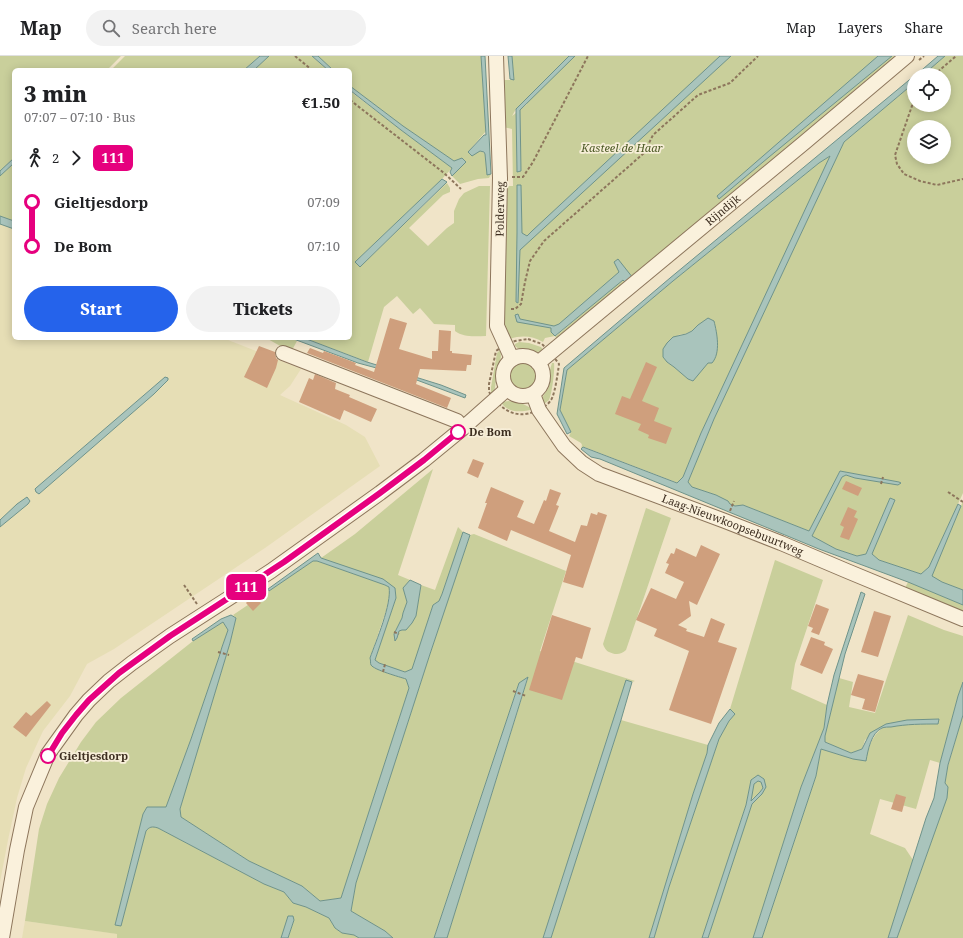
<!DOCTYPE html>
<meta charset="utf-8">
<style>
:root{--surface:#fff;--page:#f2f2f2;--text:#202124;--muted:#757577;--line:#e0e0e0;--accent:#2563eb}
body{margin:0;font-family:"Noto Serif",serif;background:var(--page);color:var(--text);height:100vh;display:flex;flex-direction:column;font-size:15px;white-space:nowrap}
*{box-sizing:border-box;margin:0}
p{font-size:13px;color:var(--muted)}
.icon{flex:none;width:22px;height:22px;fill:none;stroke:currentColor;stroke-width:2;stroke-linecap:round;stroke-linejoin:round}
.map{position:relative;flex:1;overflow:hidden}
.side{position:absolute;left:12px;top:12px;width:340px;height:272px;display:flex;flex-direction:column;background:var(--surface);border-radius:6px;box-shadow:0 2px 10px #0003}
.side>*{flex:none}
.badge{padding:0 8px;border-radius:6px;font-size:14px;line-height:26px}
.controls{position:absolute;left:907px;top:12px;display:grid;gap:8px}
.controls a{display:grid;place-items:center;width:44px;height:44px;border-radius:50%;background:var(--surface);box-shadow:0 2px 10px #0003;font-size:20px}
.map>.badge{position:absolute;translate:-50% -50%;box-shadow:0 0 0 2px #fff}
.legs{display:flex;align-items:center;gap:6px;height:44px;padding:0 12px;font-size:13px}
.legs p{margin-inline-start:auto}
.overview{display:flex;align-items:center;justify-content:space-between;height:68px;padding:0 12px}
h1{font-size:22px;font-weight:800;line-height:30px}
.button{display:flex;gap:8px;margin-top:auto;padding:8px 12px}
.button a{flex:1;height:46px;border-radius:24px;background:var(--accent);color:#fff;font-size:16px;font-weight:800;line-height:46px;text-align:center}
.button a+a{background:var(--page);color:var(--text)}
ul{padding:0 12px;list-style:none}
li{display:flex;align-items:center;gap:14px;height:44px;font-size:15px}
li i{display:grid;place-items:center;width:6px;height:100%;margin:0 5px;background:currentColor}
li i::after{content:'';width:10px;height:10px;margin:-5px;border:3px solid;border-radius:50%;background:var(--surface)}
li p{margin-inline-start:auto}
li:first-child i{background:linear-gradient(#0000 50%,currentColor 0)}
li:last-child i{background:linear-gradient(currentColor 50%,#0000 0)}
header{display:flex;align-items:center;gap:24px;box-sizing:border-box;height:56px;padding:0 20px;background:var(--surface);border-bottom:1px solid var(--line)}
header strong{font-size:19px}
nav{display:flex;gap:22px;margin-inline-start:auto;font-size:14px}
.search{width:280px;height:36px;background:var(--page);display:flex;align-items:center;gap:10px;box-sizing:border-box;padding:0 14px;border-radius:22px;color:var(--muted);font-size:15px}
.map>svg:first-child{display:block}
</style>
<header>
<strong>Map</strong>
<div class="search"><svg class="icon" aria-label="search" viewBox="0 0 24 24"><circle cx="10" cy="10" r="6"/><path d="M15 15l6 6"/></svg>Search here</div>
<nav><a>Map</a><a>Layers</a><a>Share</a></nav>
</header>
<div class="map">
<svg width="963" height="882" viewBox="0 0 963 882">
<rect width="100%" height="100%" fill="#f0e4c8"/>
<g fill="#e6deb5" fill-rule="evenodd">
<path d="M0 168 14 173V282H223L301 313 290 330 280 339 346 369 365 381 380 410 265 492 114 593 87 608 70 640 43 675 26 712 17 742 8 784 0 826V471L23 452 25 442 0 464ZM165 328 154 338 39 438 36 432 63 408 82 393 155 329Z"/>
<polygon points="25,865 118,878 117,882 22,882"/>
</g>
<g fill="#c9cf9b" fill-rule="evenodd">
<polygon points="0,0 121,0 107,14 14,14 14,102 0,115"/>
<polygon points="125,0 260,0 244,14 111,14"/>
<polygon points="269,0 312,0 328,14 254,14"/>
<path d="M318 0H481L486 75 468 96C474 95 481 93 485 98L487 118H491L489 122 478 123 460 128 452 120 466 106 454 105 403 70 350 30V14H333Z"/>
<path d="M512 0H898L633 222 624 212 551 275V276L556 280 623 223 626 227 558 285 555 280 545 282 543 286C532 280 522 279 510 283L504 273V130H513L512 73 503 71 500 24H514ZM526 43 527 48 520 54 521 115 517 116 516 57 512 60 516 53Z"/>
<path d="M945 0H963V437L929 511 921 518 879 504 872 498 895 444 890 442 866 498 857 500 836 493 812 480 842 421 846 419 855 422 898 428 899 426 840 415 809 475 743 449 735 450 730 448 716 439 691 431 688 426 714 363 844 86 914 27V49H944V19H923ZM914 71H944V101H914Z"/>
<path d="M350 35 401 74 452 112 442 123 355 206 360 211 447 127 450 132V136L443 139 409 172 428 190 447 172 454 167V155L459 143 464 137 479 130H490L486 280C476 280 464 282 455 275V269L434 268 420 252 413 258 397 240 384 251 368 306 304 282H350V216L351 215 350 213Z"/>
<path d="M831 99 701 377 683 421 678 427 584 391 581 393 582 389 581 387 569 380 571 376 560 354 567 314 673 225 819 107ZM698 269 708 307 692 325 688 323 674 311 667 306 678 279C687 278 692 276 698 269Z"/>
<polygon points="14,107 14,165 0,160 0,120"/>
<polygon points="266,282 291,282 297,285 291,296"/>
<path d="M519 286 529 287 541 291 544 295C534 297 522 296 515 290V288Z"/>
<path d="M500 294C503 304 498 307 497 317 495 325 496 329 494 337H491V331L497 297Z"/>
<path d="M552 307H554C555 314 552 338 549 344 549 344 544 348 544 348L542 342 549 331V317Z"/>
<circle cx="523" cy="321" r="14"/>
<path d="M509 345 523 348 531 352 530 354C520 356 507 357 501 346Z"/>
<polygon points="433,413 398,519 410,524 403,532 407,546 403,557 402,562 394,578 397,582 399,575 416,560 421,529 435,534 458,471 463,476 442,538 439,545 433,549 412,614 405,616 379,607 375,604 396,542 395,532 321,502 355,478"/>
<polygon points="963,445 963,534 942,526 931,520"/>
<path d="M646 452 671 462 626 594C621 599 615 599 609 596 606 595 604 591 603 588Z"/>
<polygon points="474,478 566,515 540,595 635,625 632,626 626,625 543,882 447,882 528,622 519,627 434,882 393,882 385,875 351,855 356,827 430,598 470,479"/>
<polygon points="775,504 823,524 795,608 791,633 827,649 824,672 801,731 753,882 708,882 752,747 762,738 764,723 751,724 746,749 702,882 654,882 669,831 719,683 729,665 735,658 730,653"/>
<polygon points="313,505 317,505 385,529 389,531 390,537 386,555 370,602 374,612 406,623 409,632 341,842 320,845 302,830 249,805 181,761 180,753 230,587 236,562 233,559"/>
<polygon points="908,526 963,549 963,558 904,534"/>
<polygon points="908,559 944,574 963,580 963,626 958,640 940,707 930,704 916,753 880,743 870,778 905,792 913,804 888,882 762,882 816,720 821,693 853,703 868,695 871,686 876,678 882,672 908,668 938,667 939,663 886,668 865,684 862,693 851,697 825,686 825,680 839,622 853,626 849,651 875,657"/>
<path d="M223 566 228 574 222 591 219 601 191 683 166 751H147L143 758 115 869 121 870 146 775C149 771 152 770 158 772L264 828 284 836 293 847 306 851 329 862 335 872 342 877 354 879 359 882H288L294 864 289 860 281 882H117V878L25 865 39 773 47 748 59 722 81 686 96 666 121 642 193 585Z"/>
<polygon points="963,659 963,882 897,882 947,742 945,727 948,710"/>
<polygon points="621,664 708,689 707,697 693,738 649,882 551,882"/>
<polygon points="758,724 761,726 763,732 760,736 750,745 754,728"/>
</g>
<g fill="#a9c4bc" stroke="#6f938a" fill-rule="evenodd">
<polygon points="260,0 269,0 254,14 244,14"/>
<polygon points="312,0 318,0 333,14 328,14"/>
<polygon points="481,0 485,0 491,118 487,119 485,98 484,96 480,95 472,100 468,96 484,79 486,79"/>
<polygon points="508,0 512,0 514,24 510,23"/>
<polygon points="569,0 575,0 520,54 521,115 517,116 516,53"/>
<polygon points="720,0 731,0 520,194 518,247 516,246 517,177 517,129 521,129 522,177 527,180 532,175"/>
<polygon points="878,0 892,0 769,101 719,143 717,140"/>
<polygon points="938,0 945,0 923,19 916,19"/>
<polygon points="914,20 914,27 844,86 714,363 688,426 692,431 716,439 728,445 730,448 735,450 743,449 809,475 840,415 899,426 901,427 898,429 855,422 846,419 842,421 812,480 836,493 857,500 866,498 890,442 895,444 872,498 879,504 921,518 929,511 958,448 961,450 932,520 942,526 963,534 963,549 908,526 819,493 600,403 591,401 581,393 583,391 677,427 683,421 701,377 830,100 819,107 673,225 567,314 560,354 571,376 567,378 557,358 564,312 670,222"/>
<polygon points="350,30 403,70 454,105 462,102 466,106 452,120 450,116 452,112 401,74 351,35"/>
<polygon points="14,102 14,107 0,120 0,115"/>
<polygon points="442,123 447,126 360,211 355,206"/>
<polygon points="0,160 14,165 14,173 0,168"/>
<polygon points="618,203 633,222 626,227 623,224 555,280 551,276 551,272 517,266 515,259 518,258 520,263 554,270 559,268 619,216 614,206"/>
<path d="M708 262 714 265C717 277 721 297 712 307H708L693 325 688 323 674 311 667 306 663 301V293L667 287 673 281 686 278 692 275 698 269Z"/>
<polygon points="291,282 304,282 367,306 441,329 466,339 465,342 406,320 358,307"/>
<polygon points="165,321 168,322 168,324 154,338 39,438 36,436 35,433 36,432"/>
<polygon points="27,441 30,445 28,448 0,471 0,464 17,448"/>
<path d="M463 476 470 479 430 598 356 827 351 855 385 875 393 882H359L354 879 342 877 335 872 329 862 306 851 293 847 284 836 264 828 158 772C152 770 149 771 146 775L121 870 115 869 143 758 147 751H166L191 683 219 601 222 591 228 574 223 566 193 585 192 583 221 563 231 559 236 562 230 587 180 753 181 761 249 805 302 830 320 845 341 842 409 632 406 623C400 621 374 614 371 609 370 607 371 605 370 602 376 585 392 548 389 531L385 529 317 505H313L269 535 268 533 318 497 321 502 383 523 395 532 396 542 375 604 379 607 405 616 412 613 433 549 439 545 442 538Z"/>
<polygon points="410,524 421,529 416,560 412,567 406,574 402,574 399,575 397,582 395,585 394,578 402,562 403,557 407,546 403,532"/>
<path d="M861 536 865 538 845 598 825 680V686L851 697 862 693 870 677 886 668 907 664 939 663 938 668C922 668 907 668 891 671 889 671 884 671 882 672 871 677 868 694 866 705L853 703 821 693 816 720 762 882H753L801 731 824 672 827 649 834 619Z"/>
<polygon points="528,621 447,882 434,882 519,627"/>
<polygon points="626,624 632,626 621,664 551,882 543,882"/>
<polygon points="963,626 963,659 948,709 945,727 948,731 947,742 897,882 888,882 926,762 934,742 940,707 958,640"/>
<polygon points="730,653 735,658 729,665 719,683 669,831 654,882 649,882 693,738 707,697 708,689 719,667"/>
<path d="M758 719 764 723 766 731 762 738 752 748 708 882H702L746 749 751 724ZM758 725 761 726 763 732 760 736 751 745 754 728Z"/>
<polygon points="288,860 293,860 294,864 288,882 281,882"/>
</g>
<g fill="#cf9f7d">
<polygon points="390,262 407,267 399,293 432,303 432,295 438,295 439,274 451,275 450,295 452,295 452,297 472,299 471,309 467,309 466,315 420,313 416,328 451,342 447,352 307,297 310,292 323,297 324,295 356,307 355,309 374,316"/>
<polygon points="259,290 275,296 276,302 278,304 276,312 267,332 244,321"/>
<polygon points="646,306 657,311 642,345 659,352 654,365 672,372 666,388 648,382 649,379 638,374 641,368 615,358 622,340 630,343"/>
<polygon points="315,318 336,327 335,333 350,339 349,341 377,353 371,366 344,354 340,364 299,346 309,322 313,324"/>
<polygon points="473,403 484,407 478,422 467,417"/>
<polygon points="846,425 862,432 858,440 842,433"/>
<polygon points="491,431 524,445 517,461 534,468 544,444 546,445 550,433 561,437 556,449 559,450 549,475 575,486 581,469 587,470 591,457 597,459 598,456 607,459 583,532 563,526 571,499 511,474 507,485 478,472 487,447 485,447"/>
<polygon points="848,451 857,455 854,461 858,463 849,484 840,481 844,471 840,469"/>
<polygon points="701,489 720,498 697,549 689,545 691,560 678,569 687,573 686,575 704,581 711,562 725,568 718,586 737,592 711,668 669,654 689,595 654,580 657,573 636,564 651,532 676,543 684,526 665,517 669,508 666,507 671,497 674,498 676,492 696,501"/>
<polygon points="253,539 261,547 253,555 246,547"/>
<polygon points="816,548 829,553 819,579 811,576 813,572 808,570"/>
<polygon points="874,555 891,560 878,601 861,596"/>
<polygon points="552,559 591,572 582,603 576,601 562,644 529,634"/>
<polygon points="811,581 825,586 824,589 833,593 822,618 800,609"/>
<polygon points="858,618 884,625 875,656 862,653 865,643 851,639"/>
<polygon points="47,645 51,649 26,681 13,671 26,656 31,660"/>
<polygon points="896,738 906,741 902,756 891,753"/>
</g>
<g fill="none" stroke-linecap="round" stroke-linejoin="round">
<defs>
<g id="minor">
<polyline points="496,0 500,122 497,270 512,303"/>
<polyline points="283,297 457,365 463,372"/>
<circle cx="523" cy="320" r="20"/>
<path id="s1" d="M538 307 805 86 907 0"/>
<path id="s2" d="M533 338 539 354 564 390 582 407 599 418 725 465 781 487 847 515 963 563"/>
<polyline points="2,882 17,794 26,751 48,698 76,659 89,644 109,625 132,607 170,580 271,515 380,437 424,404 463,372 507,333"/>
</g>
</defs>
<use href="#minor" stroke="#8d765c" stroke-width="16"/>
<g stroke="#8d765c" stroke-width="2" stroke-dasharray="3 2" stroke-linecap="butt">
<polyline points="295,0 312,14"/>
<polyline points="919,4 924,0"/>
<polyline points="934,19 956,0"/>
<polyline points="350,44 444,117 461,133"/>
<polyline points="914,44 895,99 897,108 904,118 920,125 937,129 963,123"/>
<polyline points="512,121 523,121 533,106 588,0"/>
<polyline points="511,253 515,253 521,248 525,226 530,205 544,185 644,97 653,79 698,39 730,27 758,0"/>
<path d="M528 283 542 288 550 296 559 308C558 316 555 338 551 344 548 349 541 353 536 355 514 364 501 353 489 336V328L496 295C508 286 513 285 528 283Z"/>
<polyline points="881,428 883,421"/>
<polyline points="948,436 963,446"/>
<polyline points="730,455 734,445"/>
<polyline points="184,529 197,548"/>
<polyline points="394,576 399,578"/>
<polyline points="218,596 229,599"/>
<polyline points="383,616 385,608"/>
<polyline points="513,635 526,640"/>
</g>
<use href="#minor" stroke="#faf1dc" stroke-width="14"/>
</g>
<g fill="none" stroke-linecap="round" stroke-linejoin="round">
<defs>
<polyline id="line-1" points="48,700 62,677 76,659 89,644 119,617 170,580 284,506 380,437 424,404 458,376"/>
</defs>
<use href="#line-1" stroke="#fff" stroke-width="9"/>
<use href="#line-1" stroke="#e6007e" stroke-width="6"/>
</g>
<g fill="#fff" stroke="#e6007e" stroke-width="2">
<circle cx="458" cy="376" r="7"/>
<circle cx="48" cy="700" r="7"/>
</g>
<g text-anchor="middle" stroke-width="3.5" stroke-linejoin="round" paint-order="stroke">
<g font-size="11" font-style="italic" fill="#4d5a26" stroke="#f7eed8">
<text x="622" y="96">Kasteel de Haar</text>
</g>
<g font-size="11" fill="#3d2e20" stroke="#f7eed8">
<text transform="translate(500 153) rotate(-89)" y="4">Polderweg</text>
<text dy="4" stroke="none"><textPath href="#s1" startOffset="240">Rijndijk</textPath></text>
<text dy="4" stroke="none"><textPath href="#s2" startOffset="249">Laag-Nieuwkoopsebuurtweg</textPath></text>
</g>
<g font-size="11" font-weight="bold" fill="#3d2e20" stroke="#f7eed8" text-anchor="start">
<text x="469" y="380">De Bom</text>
<text x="59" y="704">Gieltjesdorp</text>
</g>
</g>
</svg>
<div class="controls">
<a><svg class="icon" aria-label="locate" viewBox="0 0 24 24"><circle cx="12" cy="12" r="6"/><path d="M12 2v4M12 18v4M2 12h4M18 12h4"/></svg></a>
<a><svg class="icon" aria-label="layers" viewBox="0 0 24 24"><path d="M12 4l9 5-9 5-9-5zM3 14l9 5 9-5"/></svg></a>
</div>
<b class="badge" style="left:246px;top:531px;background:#e6007e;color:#fff">111</b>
<section class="side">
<div class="overview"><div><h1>3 min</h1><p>07:07 – 07:10 · Bus</p></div><b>€1.50</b></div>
<div class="legs"><svg class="icon" aria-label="walk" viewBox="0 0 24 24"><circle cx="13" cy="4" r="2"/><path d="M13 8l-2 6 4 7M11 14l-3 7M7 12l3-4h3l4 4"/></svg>2<svg class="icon" aria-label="forward" viewBox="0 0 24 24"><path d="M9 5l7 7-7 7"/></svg><b class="badge" style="background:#e6007e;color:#fff">111</b></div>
<ul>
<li><i style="color:#e6007e"></i><b>Gieltjesdorp</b><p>07:09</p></li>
<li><i style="color:#e6007e"></i><b>De Bom</b><p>07:10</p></li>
</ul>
<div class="button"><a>Start</a><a>Tickets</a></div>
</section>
</div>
